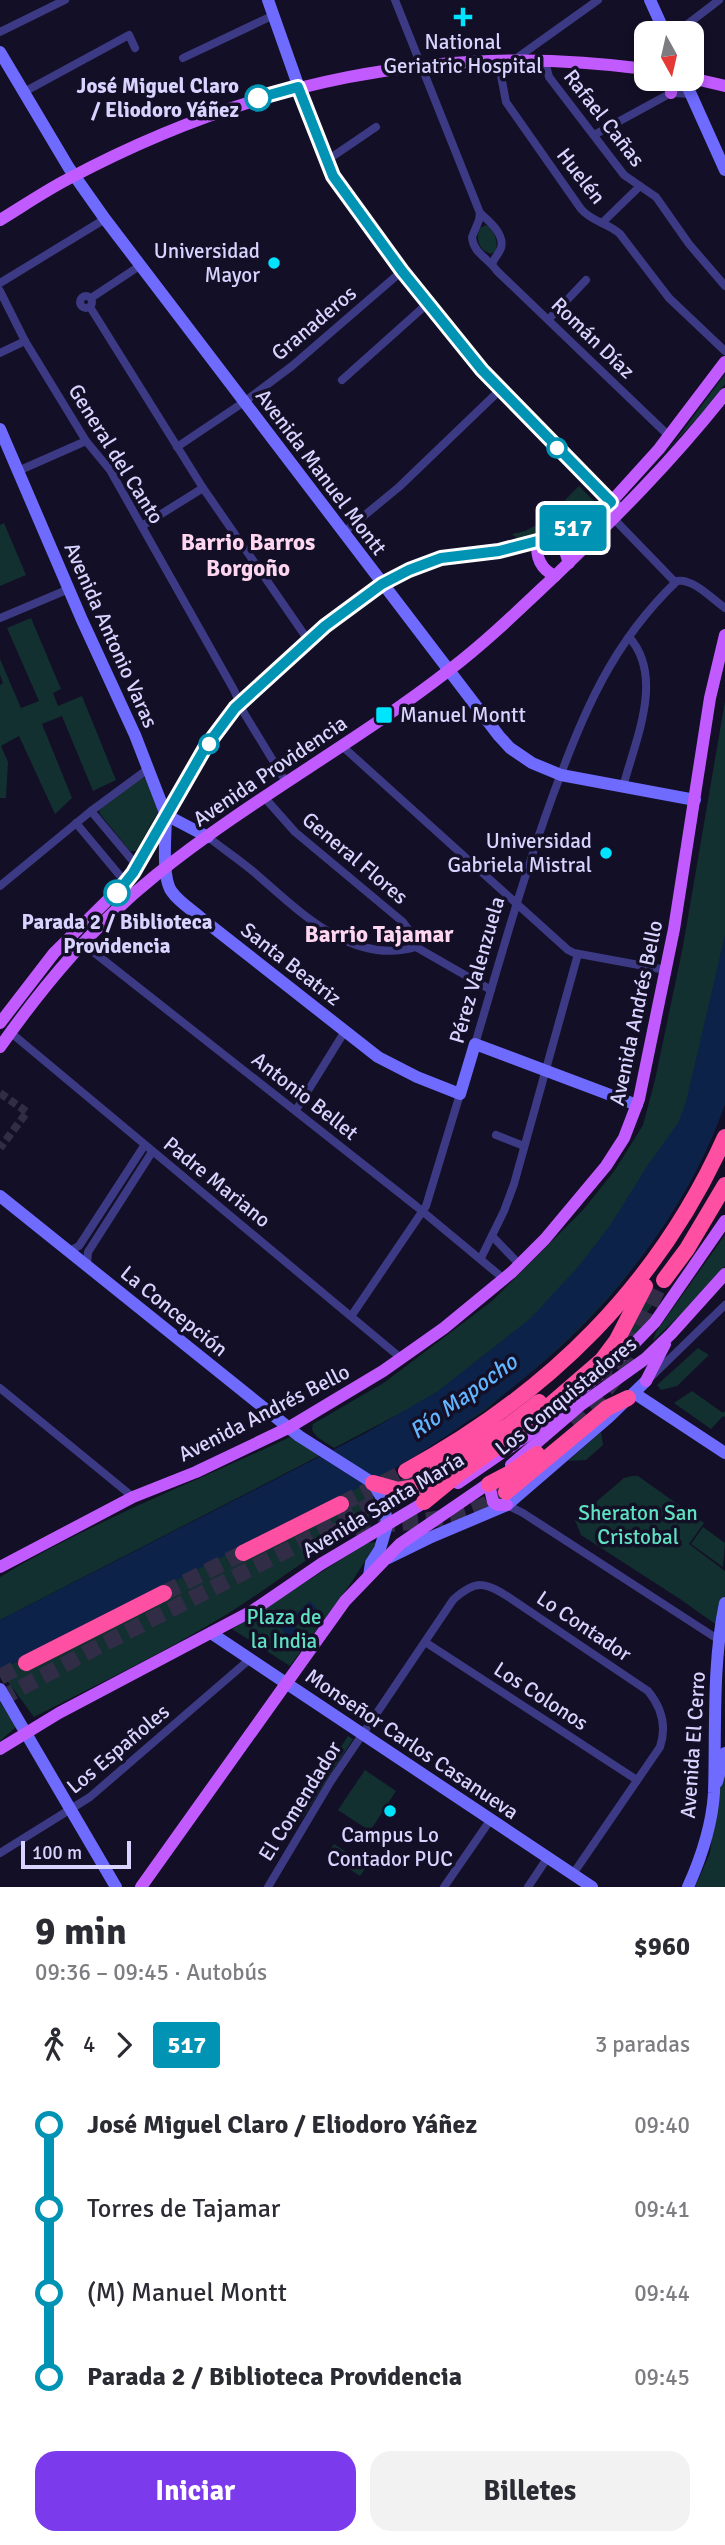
<!DOCTYPE html>
<html lang="es">
<meta charset="utf-8">
<style>
:root{--surface:#fff;--page:#f2f2f3;--text:#2b2b33;--muted:#7c7c81;--accent:#7c3aed}
body{margin:0;font-family:Signika,sans-serif;background:var(--page);color:var(--text);height:100vh;display:flex;flex-direction:column;font-size:26px;white-space:nowrap}
*{box-sizing:border-box;margin:0}
p{font-size:23px;color:var(--muted)}
.icon{flex:none;width:38px;height:38px;fill:none;stroke:currentColor;stroke-width:2;stroke-linecap:round;stroke-linejoin:round}
.map{position:relative;height:1887px;overflow:hidden}
.side{display:flex;flex-direction:column;background:var(--surface);flex:1}
.side>*{flex:none}
.badge{padding:0 14px;border-radius:5px;font-size:24px;line-height:46px}
.needle{width:46px;rotate:172deg}
.tools{position:absolute;left:634px;top:21px;display:grid;gap:14px}
.tools a{display:grid;place-items:center;width:70px;height:70px;border-radius:14px;background:var(--surface);box-shadow:0 4px 10px #0003;font-size:35px}
.scale{position:absolute;left:21px;bottom:18px;width:110px;box-sizing:border-box;padding-left:7px;border:4px solid #d9d4ff;border-top:0;font-size:19px;line-height:24px;white-space:nowrap;color:#d9d4ff;-webkit-text-stroke:5px #130f26;paint-order:stroke}
.map>.badge{position:absolute;translate:-50% -50%;box-shadow:0 0 0 4px #fff}
.legs{display:flex;align-items:center;gap:10px;height:77px;padding:0 35px;font-size:23px}
.legs p{margin-inline-start:auto}
.headline{display:flex;align-items:center;justify-content:space-between;height:119px;padding:0 35px}
h1{font-size:38px;font-weight:700;line-height:52px}
.primary-button{display:flex;gap:14px;margin-top:auto;padding:14px 35px}
.primary-button a{flex:1;height:80px;border-radius:21px;background:var(--accent);color:#fff;font-size:28px;font-weight:700;line-height:80px;text-align:center}
.primary-button a+a{background:var(--page);color:var(--text)}
ul{padding:0 35px;list-style:none}
li{display:flex;align-items:center;gap:24px;height:84px;font-size:26px}
li i{display:grid;place-items:center;width:10px;height:100%;margin:0 9px;background:currentColor}
li i::after{content:'';width:18px;height:18px;margin:-9px;border:5px solid;border-radius:50%;background:var(--surface)}
li p{margin-inline-start:auto}
li:first-child i{background:linear-gradient(#0000 50%,currentColor 0)}
li:last-child i{background:linear-gradient(currentColor 50%,#0000 0)}
.map>svg:first-child{display:block}
</style>
<div class="map">
<svg width="725" height="1887" viewBox="0 0 725 1887">
<rect width="100%" height="100%" fill="#130f26"/>
<g fill="#12302f">
<path d="M486 225C495 230 498 242 496 251L491 254 483 250C478 244 476 236 480 228Z"/>
<polygon points="725,374 725,384 702,413 627,493 676,440"/>
<path d="M579 486 594 501C569 523 550 531 518 539L512 534C540 531 560 504 579 486Z"/>
<polygon points="4,523 26,575 0,586 0,525"/>
<polygon points="31,618 61,689 53,693 58,706 82,696 116,780 93,791 62,716 42,724 72,798 55,814 19,736 1,746 8,762 6,798 0,798 0,685 3,683 0,675 0,659 21,708 39,701 7,628"/>
<path d="M725 701V1104C679 1220 613 1309 514 1386 500 1396 484 1414 467 1421 455 1426 439 1427 426 1431 396 1437 367 1444 338 1451L414 1406 334 1448 317 1437 312 1430 313 1424 385 1382 492 1301 583 1210 615 1170 643 1125 655 1080 683 946Z"/>
<polygon points="141,778 148,778 159,810 136,851 130,851 100,814 99,810"/>
<polygon points="725,1235 725,1266 686,1309 653,1341 656,1332"/>
<polygon points="652,1290 657,1290 662,1294 658,1297 641,1321 642,1327 613,1356 642,1298"/>
<polygon points="698,1348 709,1355 677,1386 661,1390 657,1385"/>
<polygon points="692,1391 723,1413 725,1411 725,1417 723,1416 711,1429 674,1403"/>
<polygon points="601,1432 603,1445 586,1460 568,1461"/>
<path d="M290 1437 321 1455 0 1620V1577C92 1521 193 1483 290 1437Z"/>
<polygon points="632,1476 638,1476 704,1523 689,1544 725,1571 725,1595 718,1626 680,1599 581,1535 575,1520 624,1478"/>
<path d="M361 1486 375 1506 379 1518C324 1543 276 1584 224 1616 163 1653 98 1684 34 1717L0 1671 23 1657 30 1670 166 1600 161 1587Z"/>
<polygon points="703,1527 725,1543 723,1567 691,1544"/>
<polygon points="377,1542 351,1583 290,1666 232,1629 367,1543"/>
<polygon points="0,1702 16,1727 0,1741"/>
<polygon points="348,1736 353,1739 303,1817 298,1814"/>
<polygon points="725,1764 725,1887 695,1887 710,1853 717,1796"/>
<polygon points="365,1770 396,1791 370,1831 338,1810"/>
<polygon points="334,1844 367,1866 360,1876 327,1854"/>
</g>
<g fill="#0c2248">
<path d="M725 935V1104C669 1266 530 1391 385 1474L0 1670V1620L364 1434 438 1391 531 1318 577 1268 609 1227 648 1165 678 1123 686 1102Z"/>
<polygon points="310,1601 317,1609 295,1627 298,1631 289,1638 277,1624 285,1617 289,1620"/>
</g>
<g fill="none" stroke-linecap="round" stroke-linejoin="round">
<polyline stroke="#312d47" stroke-width="8" stroke-dasharray="8 4" stroke-linecap="butt" points="0,1093 27,1112 0,1148"/>
<g stroke="#312d47" stroke-width="16" stroke-dasharray="16 8" stroke-linecap="butt">
<polyline points="573,1424 594,1404 618,1375 659,1286"/>
<polyline points="341,1504 406,1471"/>
<path d="M331 1532C389 1518 455 1530 506 1492"/>
<polyline points="164,1593 243,1553"/>
<polyline points="0,1677 26,1663"/>
<polyline points="0,1699 103,1644 309,1539 438,1468"/>
</g>
<g stroke="#3d3a85" stroke-width="8">
<path d="M395 0 480 213C489 221 505 234 501 248 499 254 494 258 492 264"/>
<polyline points="0,32 65,0"/>
<polyline points="676,33 719,0"/>
<polyline points="183,58 274,15"/>
<path d="M498 60 506 102 581 209C592 222 608 223 620 234L669 298 725 351"/>
<polyline points="514,60 598,0"/>
<polyline points="545,61 549,77 624,175 656,197 689,244 725,286"/>
<polyline points="24,92 129,35 135,48"/>
<polyline points="594,135 671,93 691,94"/>
<polyline points="326,161 376,127"/>
<path d="M480 213 479 220 472 237C473 253 488 258 497 271L669 436"/>
<polyline points="602,223 640,186"/>
<polyline points="0,283 105,219"/>
<polyline points="0,291 25,341 86,441 110,470 234,690 244,713 286,782"/>
<circle cx="86" cy="302" r="6"/>
<polyline points="91,298 141,265"/>
<polyline points="90,307 203,488 308,640"/>
<polyline points="549,319 586,280"/>
<polyline points="0,353 25,341"/>
<polyline points="342,380 427,304"/>
<polyline points="177,447 244,402 292,366 402,271"/>
<polyline points="18,471 86,441"/>
<polyline points="614,519 675,582"/>
<polyline points="142,526 203,488"/>
<polyline points="343,533 399,487 500,390"/>
<polyline points="0,618 69,589"/>
<polyline points="342,746 568,950 574,953 666,970"/>
<path d="M623 787C635 741 665 677 629 637"/>
<polyline points="264,797 295,832 403,922 414,937 416,947"/>
<polyline points="91,811 137,866"/>
<polyline points="76,823 126,883"/>
<path d="M208 837C223 849 240 860 255 873 299 911 352 966 416 947"/>
<polyline points="0,886 91,811 148,769"/>
<polyline points="82,943 416,1206 504,1279"/>
<polyline points="416,947 491,990"/>
<polyline points="10,1032 402,1359"/>
<path d="M475 1044C500 960 523 877 553 795 584 712 611 644 677 581 693 578 712 599 725 608"/>
<polyline points="296,1110 345,1031"/>
<polyline points="496,1135 524,1146"/>
<polyline points="492,1236 520,1265"/>
<polyline points="69,1251 79,1246 144,1146"/>
<polyline points="481,1258 504,1211 514,1184 578,954"/>
<polyline points="87,1265 88,1252 152,1152"/>
<polyline points="352,1315 426,1206 460,1094"/>
<polyline points="651,1377 725,1305"/>
<polyline points="0,1388 133,1497"/>
<polyline points="507,1505 523,1513 719,1640"/>
<polyline points="425,1642 637,1780"/>
<polyline points="0,1853 90,1797 250,1659"/>
<path d="M268 1887 331 1781 453 1600C476 1579 485 1582 510 1598L648 1691C662 1708 667 1726 660 1747L573 1874"/>
<polyline points="444,1887 491,1819"/>
<polyline points="528,1887 548,1857"/>
</g>
<g stroke="#6f6bff" stroke-width="12">
<polyline points="268,0 321,150 343,192 440,320 482,370 618,508"/>
<polyline points="650,0 665,33"/>
<polyline points="0,52 69,168 105,219 499,736 510,748 532,763 561,775 695,800"/>
<polyline points="684,79 725,170"/>
<polyline points="0,429 82,620 135,735 166,815 208,837"/>
<path d="M166 815C166 833 161 878 172 892 179 902 192 910 201 918L378 1057 417 1077 460 1094 475 1044 637 1105"/>
<polyline points="0,1196 299,1436 373,1483 384,1502 387,1525 380,1549 371,1563 369,1576"/>
<polyline points="634,1393 725,1453"/>
<polyline points="388,1558 429,1538 507,1505 609,1417 646,1381"/>
<polyline points="211,1633 592,1887"/>
<polyline points="0,1689 116,1887"/>
<polyline points="717,1782 725,1753"/>
<path d="M688 1887C701 1858 712 1825 714 1793 716 1730 712 1665 725 1603"/>
</g>
<g stroke="#c25bff" stroke-width="12">
<polyline points="691,78 725,86"/>
<polyline points="668,79 672,86 671,93"/>
<path d="M0 220C23 206 45 191 68 179 250 82 440 41 646 69"/>
<polyline points="549,538 564,548 569,563"/>
<path d="M538 542C535 557 541 569 555 576"/>
<polyline points="0,1023 54,953 129,879 205,748 235,708 308,640 382,584 409,570 441,558 499,551 538,542 594,517 611,502 659,449 725,362"/>
<path d="M0 1047C46 982 95 924 156 875 249 800 354 744 448 671 486 642 520 609 555 576 615 518 673 460 725 394"/>
<polyline points="646,1381 665,1344"/>
<polyline points="511,1465 582,1404 645,1359 671,1334 725,1274"/>
<polyline points="458,1483 528,1435 626,1352 655,1322 725,1221"/>
<polyline points="489,1484 493,1502 498,1505 507,1505"/>
<polyline points="0,1567 133,1497 196,1472 288,1428 383,1371 444,1328 512,1272 545,1239 606,1166 624,1138 639,1099 674,929 710,698 725,635"/>
<polyline points="0,1749 59,1713 252,1611 321,1564 430,1499"/>
<polyline points="141,1887 345,1601 400,1544 495,1479"/>
</g>
<g stroke="#ff4fa3" stroke-width="16">
<polyline points="664,1280 687,1249 725,1185"/>
<polyline points="438,1468 509,1425 539,1402"/>
<path d="M406 1471C549 1393 658 1286 725 1137"/>
<polyline points="373,1483 398,1490 445,1482"/>
<polyline points="489,1484 510,1473 537,1454"/>
<polyline points="506,1492 607,1408 628,1398"/>
<polyline points="424,1502 457,1475 521,1430 602,1360 617,1340 645,1286"/>
<polyline points="243,1553 341,1504"/>
<polyline points="26,1663 164,1593"/>
</g>
</g>
<g fill="none" stroke-linecap="round" stroke-linejoin="round">
<defs>
<polyline id="line-1" points="117,893 133,873 205,748 235,708 325,626 382,584 409,570 441,558 499,551 549,538 594,517 611,502 482,370 402,271 333,176 298,87 258,98"/>
</defs>
<use href="#line-1" stroke="#fff" stroke-width="16"/>
<use href="#line-1" stroke="#0093b3" stroke-width="10"/>
</g>
<g fill="#00e5ff" stroke="#130f26" stroke-width="2.5">
<path d="M459.5 6.5h7v7h7v7h-7v7h-7v-7h-7v-7h7z"/>
<circle cx="274" cy="263" r="7"/>
<rect x="375" y="706" width="18" height="18" rx="3.5"/>
<circle cx="606" cy="853" r="7"/>
<circle cx="390" cy="1811" r="7"/>
</g>
<g fill="#fff" stroke="#0093b3" stroke-width="3.5">
<circle cx="258" cy="98" r="12"/>
<circle cx="557" cy="448" r="9"/>
<circle cx="209" cy="744" r="9"/>
<circle cx="117" cy="893" r="12"/>
</g>
<g text-anchor="middle" stroke-width="7" stroke-linejoin="round" paint-order="stroke">
<g font-size="21" fill="#d9d4ff" stroke="#130f26">
<text x="463" y="49">National<tspan x="463" dy="24">Geriatric Hospital</tspan></text>
<text x="260" y="258" text-anchor="end">Universidad<tspan x="260" dy="24">Mayor</tspan></text>
<text x="400" y="722" text-anchor="start">Manuel Montt</text>
<text x="592" y="848" text-anchor="end">Universidad<tspan x="592" dy="24">Gabriela Mistral</tspan></text>
<text x="390" y="1842">Campus Lo<tspan x="390" dy="24">Contador PUC</tspan></text>
</g>
<g font-size="21" font-weight="bold" fill="#d9d4ff" stroke="#130f26" text-anchor="end">
<text x="239" y="93">José Miguel Claro<tspan x="239" dy="24">/ Eliodoro Yáñez</tspan></text>
<text x="117" y="929" text-anchor="middle">Parada 2 / Biblioteca<tspan x="117" dy="24">Providencia</tspan></text>
</g>
<g font-size="21" fill="#d9d4ff" stroke="#130f26">
<text transform="translate(604 118) rotate(52)" y="7">Rafael Cañas</text>
<text transform="translate(581 176) rotate(52)" y="7">Huelén</text>
<text transform="translate(314 323) rotate(-40)" y="7">Granaderos</text>
<text transform="translate(593 338) rotate(44)" y="7">Román Díaz</text>
<text transform="translate(116 454) rotate(58)" y="7">General del Canto</text>
<text transform="translate(321 472) rotate(53)" y="7">Avenida Manuel Montt</text>
<text transform="translate(111 635) rotate(66)" y="7">Avenida Antonio Varas</text>
<text transform="translate(270 771) rotate(-34)" y="7">Avenida Providencia</text>
<text transform="translate(355 858) rotate(40)" y="7">General Flores</text>
<text transform="translate(291 964) rotate(38)" y="7">Santa Beatriz</text>
<text transform="translate(477 970) rotate(-74)" y="7">Pérez Valenzuela</text>
<text transform="translate(636 1013) rotate(-78)" y="7">Avenida Andrés Bello</text>
<text transform="translate(305 1096) rotate(38)" y="7">Antonio Bellet</text>
<text transform="translate(217 1182) rotate(39)" y="7">Padre Mariano</text>
<text transform="translate(174 1311) rotate(39)" y="7">La Concepción</text>
<text transform="translate(566 1396) rotate(-39)" y="7">Los Conquistadores</text>
<text transform="translate(264 1413) rotate(-27)" y="7">Avenida Andrés Bello</text>
<text transform="translate(383 1505) rotate(-31)" y="7">Avenida Santa María</text>
<text transform="translate(584 1626) rotate(34)" y="7">Lo Contador</text>
<text transform="translate(541 1696) rotate(33)" y="7">Los Colonos</text>
<text transform="translate(412 1744) rotate(34)" y="7">Monseñor Carlos Casanueva</text>
<text transform="translate(693 1745) rotate(-86)" y="7">Avenida El Cerro</text>
<text transform="translate(118 1749) rotate(-40)" y="7">Los Españoles</text>
<text transform="translate(300 1801) rotate(-58)" y="7">El Comendador</text>
</g>
<g font-size="21" fill="#5fe0c0" stroke="#130f26">
<text x="638" y="1520">Sheraton San<tspan x="638" dy="24">Cristobal</tspan></text>
<text x="284" y="1624">Plaza de<tspan x="284" dy="24">la India</tspan></text>
</g>
<g font-size="23" font-weight="bold" fill="#ffd6f0" stroke="#130f26">
<text x="248" y="550">Barrio Barros<tspan x="248" dy="26">Borgoño</tspan></text>
<text x="379" y="942">Barrio Tajamar</text>
</g>
<g font-size="23" font-style="italic" fill="#62b6ff" stroke="#130f26">
<text transform="translate(463 1396) rotate(-36)" y="8">Río Mapocho</text>
</g>
</g>
</svg>
<div class="tools">
<a><svg class="needle" viewBox="-14 -14 28 28"><path d="M0-13l5 13h-10z" fill="#e53935"/><path d="M0 13l5-13h-10z" fill="#7c7c81"/></svg></a>
</div>
<div class="scale">100 m</div>
<b class="badge" style="left:573px;top:528px;background:#0093b3;color:#fff">517</b>
</div>
<section class="side">
<div class="headline"><div><h1>9 min</h1><p>09:36 – 09:45 · Autobús</p></div><b>$960</b></div>
<div class="legs"><svg class="icon" aria-label="walk" viewBox="0 0 24 24"><circle cx="13" cy="4" r="2"/><path d="M13 8l-2 6 4 7M11 14l-3 7M7 12l3-4h3l4 4"/></svg>4<svg class="icon" aria-label="forward" viewBox="0 0 24 24"><path d="M9 5l7 7-7 7"/></svg><b class="badge" style="background:#0093b3;color:#fff">517</b><p>3 paradas</p></div>
<ul>
<li><i style="color:#0093b3"></i><b>José Miguel Claro / Eliodoro Yáñez</b><p>09:40</p></li>
<li><i style="color:#0093b3"></i><span>Torres de Tajamar</span><p>09:41</p></li>
<li><i style="color:#0093b3"></i><span>(M) Manuel Montt</span><p>09:44</p></li>
<li><i style="color:#0093b3"></i><b>Parada 2 / Biblioteca Providencia</b><p>09:45</p></li>
</ul>
<div class="primary-button"><a>Iniciar</a><a>Billetes</a></div>
</section>
